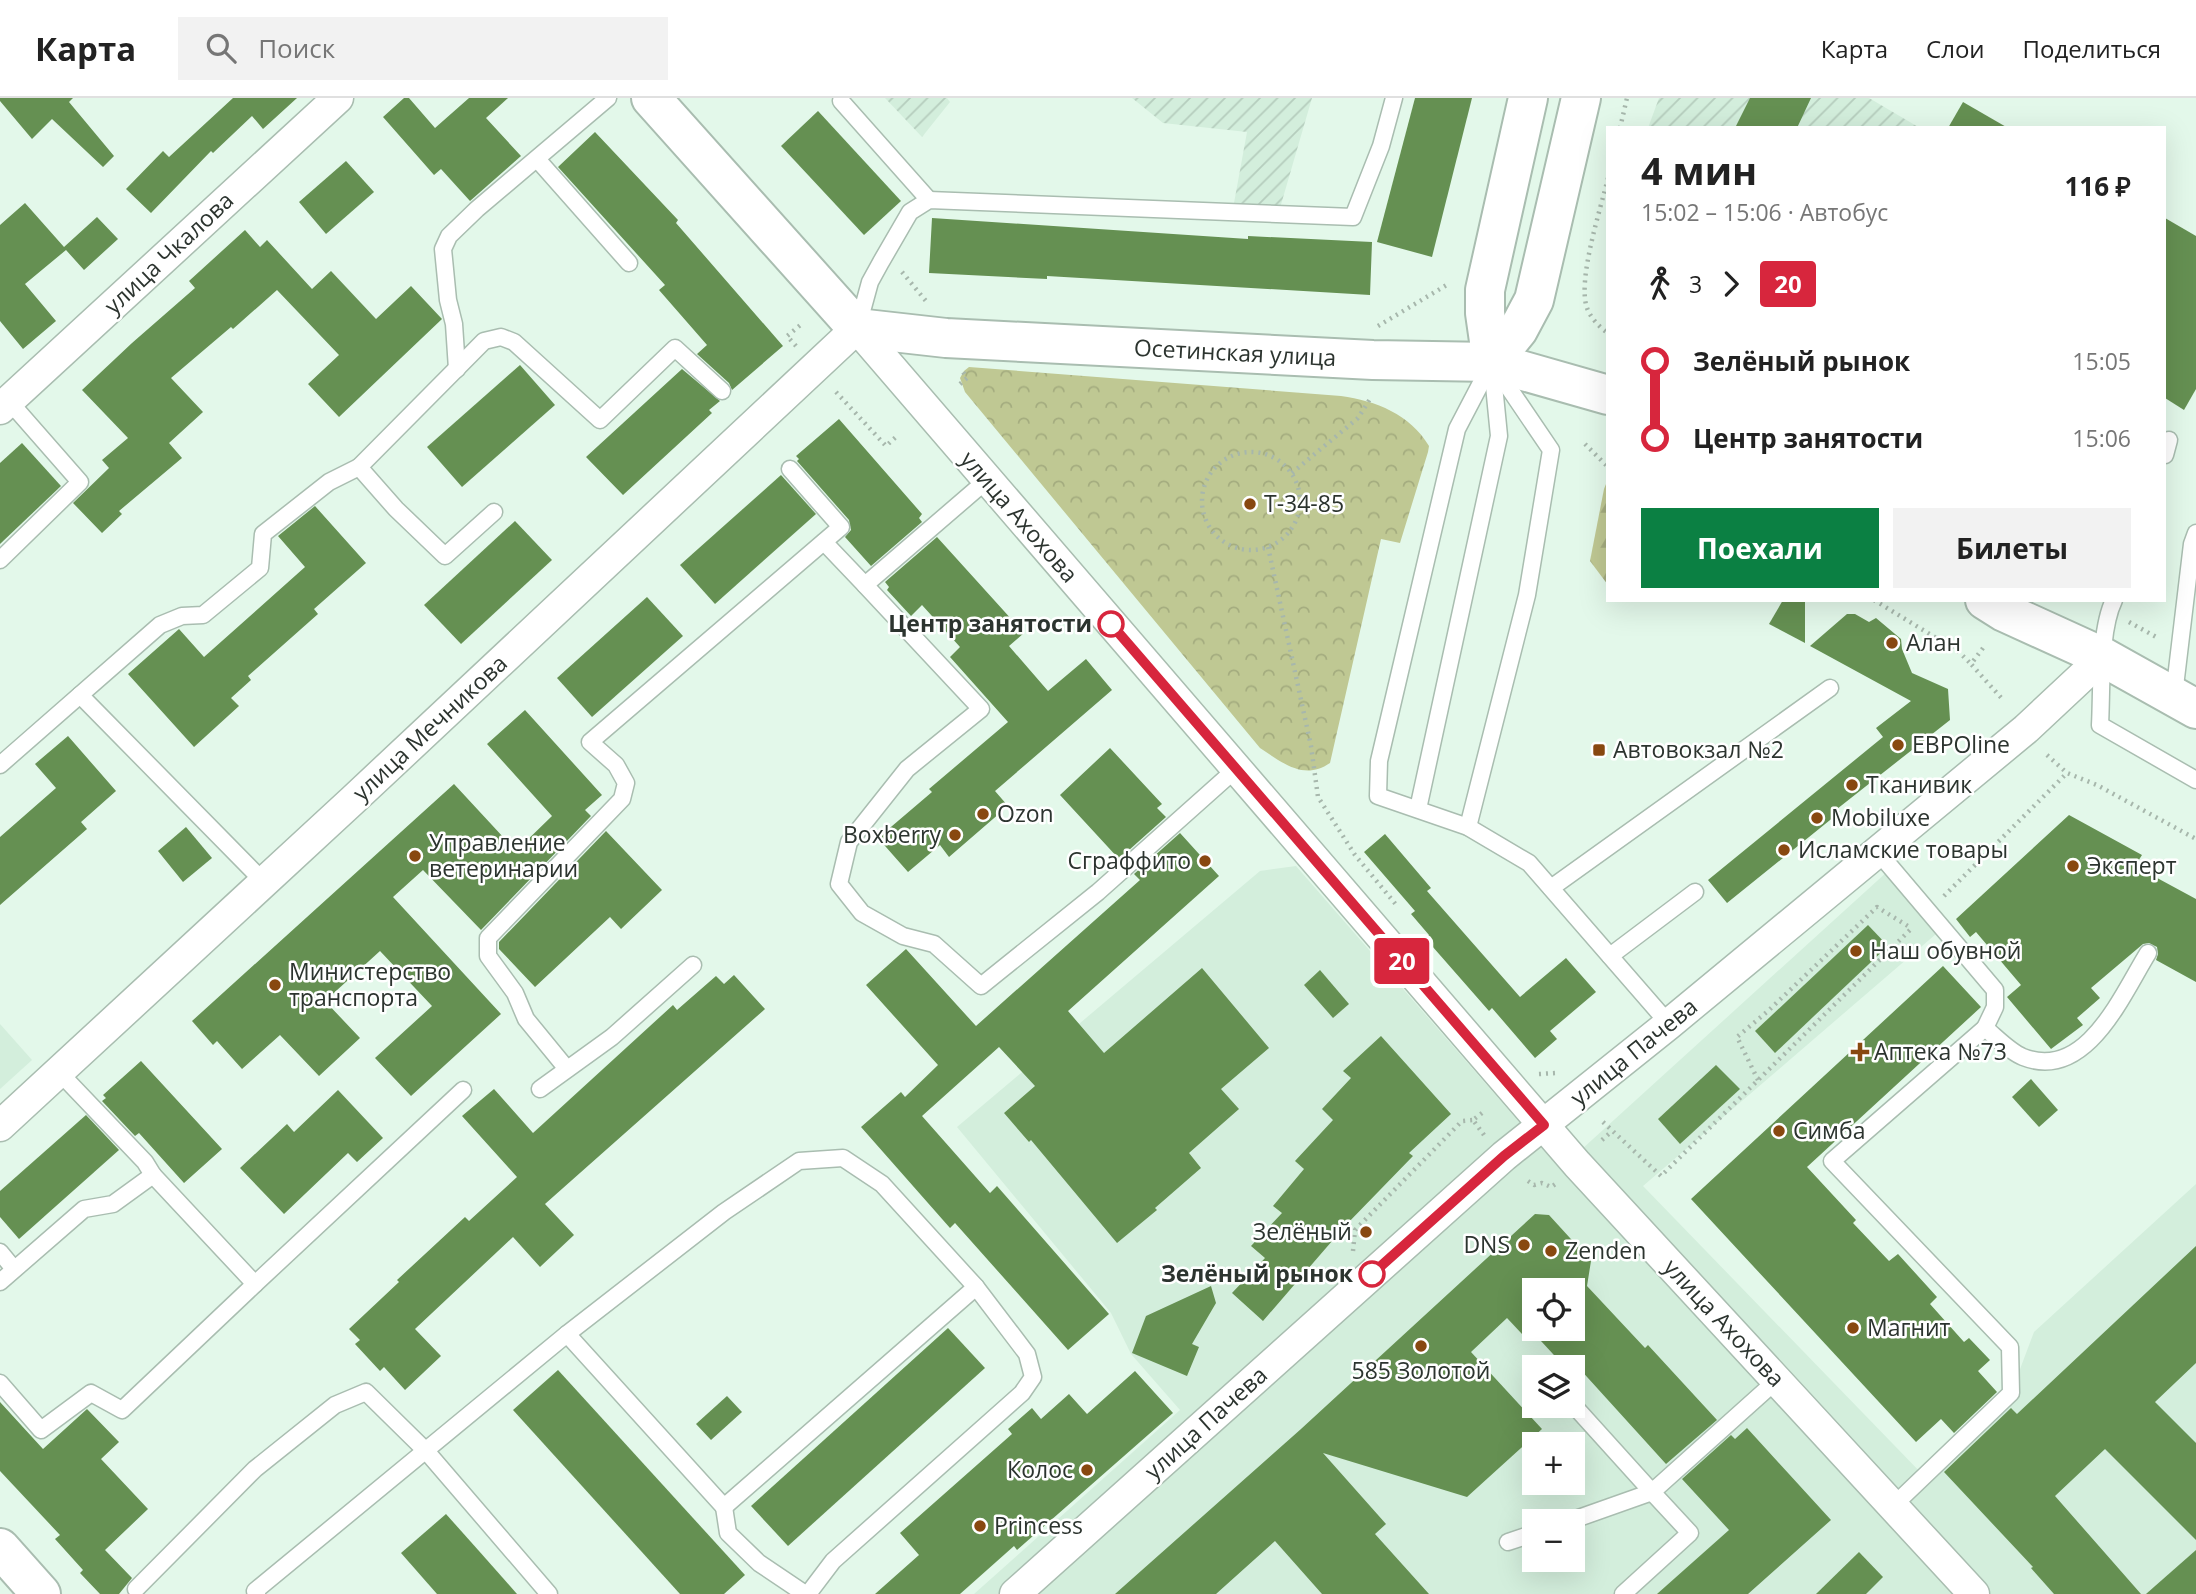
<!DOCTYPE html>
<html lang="ru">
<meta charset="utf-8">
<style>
:root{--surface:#fff;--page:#f2f2f2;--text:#222;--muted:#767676;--line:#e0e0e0;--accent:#0b8043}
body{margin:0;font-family:"Open Sans",sans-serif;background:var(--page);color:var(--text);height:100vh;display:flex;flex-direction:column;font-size:26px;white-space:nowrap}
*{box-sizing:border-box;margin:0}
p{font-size:23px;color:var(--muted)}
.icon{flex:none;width:38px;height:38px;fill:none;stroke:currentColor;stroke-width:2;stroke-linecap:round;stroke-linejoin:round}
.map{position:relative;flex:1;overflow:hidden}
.details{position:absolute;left:1606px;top:28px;width:560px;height:476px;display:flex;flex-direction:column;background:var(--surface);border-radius:0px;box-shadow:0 7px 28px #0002}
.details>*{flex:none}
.badge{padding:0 14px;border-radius:5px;font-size:24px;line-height:46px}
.fabs{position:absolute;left:1522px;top:1180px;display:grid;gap:14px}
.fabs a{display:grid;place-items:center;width:63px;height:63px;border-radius:0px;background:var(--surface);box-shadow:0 7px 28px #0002;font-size:35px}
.map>.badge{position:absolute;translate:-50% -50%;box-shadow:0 0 0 4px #fff}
.legs{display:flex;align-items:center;gap:10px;height:77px;padding:0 35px;font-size:23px}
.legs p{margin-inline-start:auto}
.headline{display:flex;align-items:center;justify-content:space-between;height:119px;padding:0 35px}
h1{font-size:38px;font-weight:700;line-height:52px}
.cta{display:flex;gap:14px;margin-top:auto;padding:14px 35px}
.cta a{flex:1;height:80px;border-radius:0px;background:var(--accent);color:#fff;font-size:28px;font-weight:700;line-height:80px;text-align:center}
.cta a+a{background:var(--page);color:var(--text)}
ul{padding:0 35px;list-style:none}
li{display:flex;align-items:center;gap:24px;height:77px;font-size:26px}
li i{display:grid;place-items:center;width:10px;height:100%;margin:0 9px;background:currentColor}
li i::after{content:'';width:18px;height:18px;margin:-9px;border:5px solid;border-radius:50%;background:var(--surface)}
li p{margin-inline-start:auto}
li:first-child i{background:linear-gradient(#0000 50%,currentColor 0)}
li:last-child i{background:linear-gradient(currentColor 50%,#0000 0)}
header{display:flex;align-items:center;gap:42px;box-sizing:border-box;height:98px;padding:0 35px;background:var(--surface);border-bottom:2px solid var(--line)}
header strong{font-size:33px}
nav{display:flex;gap:38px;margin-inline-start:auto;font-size:24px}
.search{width:490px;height:63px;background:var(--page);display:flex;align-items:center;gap:18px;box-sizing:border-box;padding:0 24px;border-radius:0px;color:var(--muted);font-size:26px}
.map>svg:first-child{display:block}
</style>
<header>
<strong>Карта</strong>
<div class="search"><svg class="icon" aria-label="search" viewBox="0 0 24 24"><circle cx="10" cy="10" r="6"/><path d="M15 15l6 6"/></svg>Поиск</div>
<nav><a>Карта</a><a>Слои</a><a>Поделиться</a></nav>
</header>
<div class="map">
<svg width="2196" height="1496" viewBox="0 0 2196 1496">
<defs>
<pattern id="industrial-furrows" width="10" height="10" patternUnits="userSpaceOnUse" patternTransform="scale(1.75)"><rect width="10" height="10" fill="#d3eedc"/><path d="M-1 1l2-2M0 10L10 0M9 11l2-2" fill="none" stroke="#b5cdbd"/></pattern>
<pattern id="forest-firs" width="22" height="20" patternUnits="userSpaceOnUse" patternTransform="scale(1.75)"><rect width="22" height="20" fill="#bfc893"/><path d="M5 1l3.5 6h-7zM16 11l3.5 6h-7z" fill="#a4ac7f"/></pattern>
<pattern id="park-crowns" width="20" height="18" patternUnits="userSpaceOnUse" patternTransform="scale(1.75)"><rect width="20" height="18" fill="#bfc893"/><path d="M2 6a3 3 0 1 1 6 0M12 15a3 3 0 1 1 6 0" fill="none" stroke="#a4ac7f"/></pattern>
</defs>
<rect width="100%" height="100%" fill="#e3f8ea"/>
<g fill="#d3eedc" fill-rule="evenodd">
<path d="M1296 768 1560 1071 1888 773 1943 830 1643 1088 1924 1378 2011 1295 2034 1234 2196 1086V1496H974L1180 1312 1131 1256 1111 1215 957 1029 1260 773ZM1535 1192H1573V1230H1535ZM1535 1269H1573V1307H1535ZM1535 1346H1573V1384H1535ZM1535 1423H1573V1461H1535Z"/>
<polygon points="0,926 32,962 0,991"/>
</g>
<g fill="url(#industrial-furrows)">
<polygon points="885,0 947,0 950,4 922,39"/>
<polygon points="1132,0 1312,0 1280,110 1234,105 1247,34 1163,25"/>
<polygon points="1659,0 1869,0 1920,30 1648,30"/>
</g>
<polygon fill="url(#forest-firs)" points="1608,381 1608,487 1590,463 1604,391"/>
<path fill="url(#park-crowns)" d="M969 269 1341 298C1376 303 1410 316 1429 348L1428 354 1400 445 1381 441 1330 665C1304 683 1283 665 1260 650L965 294 960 280 964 273Z"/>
<g fill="#659052" fill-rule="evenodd">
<polygon points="0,0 73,0 69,4 114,58 103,69 52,21 32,41 0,3"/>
<polygon points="233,0 297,0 263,31 252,18 213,55 211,53 151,115 126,91 163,53 169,59"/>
<polygon points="404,0 409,0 435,30 469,0 508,0 486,20 521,58 470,103 441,71 434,77 383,19"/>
<polygon points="1415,0 1472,0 1432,159 1377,144"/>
<polygon points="1750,0 1811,0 1797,30 1735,30"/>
<polygon points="1963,4 2008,30 1948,30"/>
<polygon points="818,13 901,103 864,137 781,48"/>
<polygon points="595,34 678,122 676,125 783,248 732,292 729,285 697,256 707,247 659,192 665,187 558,69"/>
<polygon points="346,63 374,94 326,136 299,104"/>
<polygon points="25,105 64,149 97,119 118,141 84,172 66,152 25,186 56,223 23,251 0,223 0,127"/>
<polygon points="932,120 1248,141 1248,138 1372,144 1370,197 1047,178 1047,181 929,175"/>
<polygon points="2165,120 2196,138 2196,291 2184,312 2165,300"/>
<polygon points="245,132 260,149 267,142 312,191 331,173 376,221 411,188 442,221 339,319 308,286 339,257 277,192 233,231 231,229 171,280 203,314 169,345 182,360 119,413 122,416 102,435 73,405 109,370 102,362 128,340 82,292 132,245 195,190 189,183"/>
<polygon points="520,267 555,307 462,389 427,349"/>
<polygon points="682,271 720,303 709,312 712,315 623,397 586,359"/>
<polygon points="839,321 922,416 919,420 922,424 871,468 845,439 851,432 849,422 797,363 799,361 796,358"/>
<polygon points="22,345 61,388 0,446 0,365"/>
<polygon points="781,377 816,416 715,506 680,467"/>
<polygon points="315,408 366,465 314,511 318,516 248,578 251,582 231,600 239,608 194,649 128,576 179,531 204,559 305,469 278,438"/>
<polygon points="515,423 552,462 461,546 424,507"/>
<polygon points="937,439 1024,535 1009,548 1048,593 1086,561 1112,592 995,693 1008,708 949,759 940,747 908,774 878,740 932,694 929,691 1008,624 950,559 960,549 922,507 911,518 887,492 889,489 885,484"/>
<polygon points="647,499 683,538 592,619 557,580"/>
<polygon points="1783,502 1805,502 1805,545 1769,526"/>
<polygon points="1847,516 1855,516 1869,524 1876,520 1901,541 1902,551 1912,575 1948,591 1950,622 1837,711 1840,714 1727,805 1708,782 1883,639 1876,630 1911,603 1810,548"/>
<polygon points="525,612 602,697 585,712 591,718 481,832 423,772 393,799 501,916 411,998 375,960 432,908 380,853 325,903 360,940 319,978 280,937 242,971 217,943 213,947 192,923 454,686 516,753 552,718 487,646"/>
<polygon points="68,638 116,693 81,724 87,731 0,807 0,739 56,690 35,666"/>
<polygon points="1110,650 1162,706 1157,710 1166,719 1119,761 1060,697"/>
<polygon points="2069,717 2142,757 2135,768 2196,801 2196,884 2156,862 2158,856 2157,849 2149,845 2143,846 2091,890 2100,900 2077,920 2083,927 2051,951 2007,899 2021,887 1976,834 1970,839 1956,821"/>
<polygon points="186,729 212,760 183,784 158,753"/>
<polygon points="606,733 662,792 621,831 610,819 535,889 499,851 499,844"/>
<polygon points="1180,735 1219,778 1068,913 1104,955 1202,870 1269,950 1221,991 1239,1011 1189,1055 1201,1070 1155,1110 1157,1112 1117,1145 1031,1042 1029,1044 1004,1015 1035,988 999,949 922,1018 990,1095 997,1088 1109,1216 1068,1252 955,1125 950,1130 861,1029 901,994 905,999 938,967 866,887 906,851 976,928 1140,782 1134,776"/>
<polygon points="1385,736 1431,790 1427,793 1520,899 1566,860 1596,894 1550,933 1557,941 1535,960 1492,910 1489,913 1425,840 1429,837 1411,816 1415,813 1364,754"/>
<polygon points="1868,827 1888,848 1775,955 1755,933"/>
<polygon points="1943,868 1981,909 1807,1069 1856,1122 1853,1125 1889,1163 1898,1156 1937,1199 1930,1206 1964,1244 1969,1240 1990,1262 1978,1273 1997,1294 1954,1335 1941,1321 1916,1344 1691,1101"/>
<polygon points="1320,872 1349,906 1333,920 1304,887"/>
<polygon points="734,877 765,911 545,1106 574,1137 540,1169 513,1139 415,1231 441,1258 405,1292 384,1269 380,1273 355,1246 360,1242 349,1231 399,1184 397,1182 465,1119 469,1123 517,1079 462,1018 494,991 533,1035 673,907 677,912 716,878 724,886"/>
<polygon points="1381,938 1451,1016 1409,1055 1413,1058 1345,1128 1263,1223 1232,1195 1265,1160 1251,1148 1282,1115 1273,1108 1304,1071 1295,1063 1333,1022 1322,1011 1351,980 1343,973"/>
<polygon points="141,963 222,1051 184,1085 139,1035 135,1038 102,1003 106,1000 103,997"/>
<polygon points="1716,967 1740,991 1680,1046 1658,1021"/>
<polygon points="2031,981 2058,1012 2039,1029 2012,999"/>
<polygon points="338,992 383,1040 357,1064 348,1055 284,1116 240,1070 287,1026 294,1034"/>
<polygon points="86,1017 119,1052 19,1141 0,1119 0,1093"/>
<path d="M1535 1116 1549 1117 1591 1163 1587 1188 1645 1250 1648 1247 1717 1322 1666 1366 1578 1269H1565L1529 1230 1522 1236 1507 1220 1471 1254 1542 1331 1467 1399 1323 1355 1386 1426 1375 1436 1429 1496H1322L1275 1443 1216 1496H1115L1301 1331ZM1535 1192H1573V1230H1535Z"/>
<polygon points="2196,1148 2196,1265 2155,1304 2196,1345 2196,1442 2105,1351 2055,1398 2141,1496 2054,1496 2031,1470 2033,1469 1944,1374 2011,1310 2017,1316"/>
<polygon points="1211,1188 1216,1205 1192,1246 1199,1249 1187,1278 1132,1255 1146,1218"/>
<polygon points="948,1230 985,1270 788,1448 751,1408"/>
<polygon points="558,1272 745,1477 724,1496 680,1496 513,1312"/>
<polygon points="1135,1273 1173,1315 1017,1452 1014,1448 960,1496 875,1496 919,1457 900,1435 1012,1336 1008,1331 1032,1310 1041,1321 1069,1296 1087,1316"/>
<polygon points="727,1298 742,1314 711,1342 696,1326"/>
<polygon points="0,1304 43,1351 87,1311 119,1344 101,1361 148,1411 105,1452 132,1480 119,1496 100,1496 80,1475 83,1472 55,1441 60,1437 0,1373"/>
<polygon points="1747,1330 1831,1422 1748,1496 1657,1496 1729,1432 1682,1381 1731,1337 1735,1341"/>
<polygon points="446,1416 479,1453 517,1496 437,1496 401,1455"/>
<polygon points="2196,1452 2196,1496 2146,1496"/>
<polygon points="1859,1454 1883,1479 1866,1496 1816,1496"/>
</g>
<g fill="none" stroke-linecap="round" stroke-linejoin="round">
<defs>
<g id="lane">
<polyline points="841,3 929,102"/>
<polyline points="537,61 629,165"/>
<polyline points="858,228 870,184 881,164 910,114 929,102 1353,119 1381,48 1394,0"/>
<polyline points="1492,264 1457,331 1379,663 1378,698 1468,729 1529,765 1669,926"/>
<polyline points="457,271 454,226 448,202 443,151 449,138 477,111 608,0"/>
<polyline points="2165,357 2169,342"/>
<polyline points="359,369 484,243 501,239 514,244 600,322 675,250 722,293"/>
<polyline points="824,444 865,487 987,382"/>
<polyline points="0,462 80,384 9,303"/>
<polyline points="865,487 981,611 907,671 849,744 839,786 862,815 903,838 934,846 981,888 1098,794 1236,671"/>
<path d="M2114 502C2099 533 2102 592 2100 627L2196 682"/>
<polyline points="80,597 264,784"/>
<polyline points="2174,597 2192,446 2196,435"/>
<polyline points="0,667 160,527 182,518 203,517 260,470 263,436 329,384 359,369 396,411 445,458 494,414"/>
<polyline points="1418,711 1499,338 1492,267"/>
<polyline points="1468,729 1527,497 1551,352 1496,271"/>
<polyline points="1878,754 1995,892 1995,909 1985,930"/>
<polyline points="1551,790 1830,590"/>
<polyline points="1610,858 1695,794"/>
<polyline points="567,971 526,921 515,895 488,858 488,840 622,701 626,685 616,667 590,644 841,429 790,371"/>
<polyline points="59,974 145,1064 153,1077"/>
<polyline points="540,991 612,939 693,867"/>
<polyline points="0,1154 14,1171"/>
<polyline points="0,1184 84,1111 113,1106 153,1077 255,1186 122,1312 91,1295 41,1332 0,1285"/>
<polyline points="255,1186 463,992"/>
<polyline points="567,1236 724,1409 976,1189"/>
<polyline points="1577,1311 1652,1394 1777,1282"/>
<path d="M1893 1408 2011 1295 2010 1249 1832 1063 1985 930C1996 939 2010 954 2023 959 2086 984 2122 897 2148 855"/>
<polyline points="724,1409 728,1435 759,1465 805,1496"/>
<polyline points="1570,1423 1652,1394 1690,1435 1623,1496"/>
<polyline points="1508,1444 1535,1435"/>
<polyline points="136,1491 255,1371 335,1307 366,1294 427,1354 549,1496"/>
<polyline points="257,1496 255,1493 567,1236 724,1114 799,1063 843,1060 882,1086 976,1189 1027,1256 1033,1279 1022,1295 833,1463 808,1496"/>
</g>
<g id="street">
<polyline points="0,311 338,0"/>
<polyline points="0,1028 353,702 857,230 1577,1066 1974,1496"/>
<polyline points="1015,1496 1504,1058 1669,926 2026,631 2103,559"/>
</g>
<g id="secondary">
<polyline points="651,0 857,230 946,240 1373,262 1492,264 1608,297"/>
<polyline points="1492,264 1518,232 1534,202 1581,0"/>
<polyline points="1492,264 1485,215 1485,192 1528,0"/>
<polyline points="1985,502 2004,514 2103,559 2196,611"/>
<polyline points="0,1450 41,1496"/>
</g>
</defs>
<use href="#lane" stroke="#a9bdb0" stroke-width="19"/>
<use href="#street" stroke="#a9bdb0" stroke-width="33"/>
<use href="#secondary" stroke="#a9bdb0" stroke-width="42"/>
<g stroke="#a7b7ac" stroke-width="4.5" stroke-dasharray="2 5" stroke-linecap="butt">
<polyline points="1620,30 1627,0"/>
<path d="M1608 80C1601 110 1577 182 1587 210 1590 219 1600 230 1608 235"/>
<polyline points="902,174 926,203"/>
<polyline points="1378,228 1450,185"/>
<polyline points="796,248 787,238 803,225"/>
<polyline points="960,286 967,280 963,274"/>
<polyline points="836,294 886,348 897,338"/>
<polyline points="1585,346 1608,369"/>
<circle cx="1251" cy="403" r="49"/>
<polyline points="1292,375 1358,320 1370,301"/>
<polyline points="1268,449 1311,648 1318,699 1355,757 1398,809"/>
<polyline points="1874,502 1959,554 1971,566"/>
<polyline points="2129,524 2158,540"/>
<polyline points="1983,550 1971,566 2004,603"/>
<polyline points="2047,657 2067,675 2097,687 2196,741"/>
<polyline points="1944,798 2067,675"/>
<polyline points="1539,976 1556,975"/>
<polyline points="1758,982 1737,939 1768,913 1877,809 1911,830"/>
<polyline points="1603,1024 1661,1078 1913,829"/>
<polyline points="1484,1037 1473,1022 1486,1012"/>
<polyline points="1602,1042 1611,1034"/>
<polyline points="1528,1083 1534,1087 1542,1085 1551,1089 1557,1085"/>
<polyline points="1353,1153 1355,1132 1462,1023 1473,1022"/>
</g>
<use href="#lane" stroke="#fff" stroke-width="16"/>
<use href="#street" stroke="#fff" stroke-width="30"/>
<use href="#secondary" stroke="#fff" stroke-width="38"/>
</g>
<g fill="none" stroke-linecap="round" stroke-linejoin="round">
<defs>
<polyline id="line-1" points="1111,526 1544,1027 1504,1058 1372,1176"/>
</defs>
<use href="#line-1" stroke="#fff" stroke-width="16"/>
<use href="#line-1" stroke="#d7263d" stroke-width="10"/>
</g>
<g fill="#884810" stroke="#fff" stroke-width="2.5">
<circle cx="1250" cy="406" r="7"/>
<circle cx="1892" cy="545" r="7"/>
<circle cx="1898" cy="647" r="7"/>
<rect x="1592" y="645" width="14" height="14" rx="3.5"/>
<circle cx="1852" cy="687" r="7"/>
<circle cx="983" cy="716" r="7"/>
<circle cx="1817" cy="720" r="7"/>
<circle cx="955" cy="737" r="7"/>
<circle cx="1784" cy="752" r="7"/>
<circle cx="415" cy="758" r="7"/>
<circle cx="1205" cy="763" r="7"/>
<circle cx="2073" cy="768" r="7"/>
<circle cx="1856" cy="853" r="7"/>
<circle cx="275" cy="887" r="7"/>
<path d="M1856.5 943.5h7v7h7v7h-7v7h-7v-7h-7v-7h7z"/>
<circle cx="1779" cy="1033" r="7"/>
<circle cx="1366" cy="1134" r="7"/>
<circle cx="1524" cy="1147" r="7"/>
<circle cx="1551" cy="1153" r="7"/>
<circle cx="1853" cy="1230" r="7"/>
<circle cx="1421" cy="1248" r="7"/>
<circle cx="1087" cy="1372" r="7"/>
<circle cx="980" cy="1428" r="7"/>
</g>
<g fill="#fff" stroke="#d7263d" stroke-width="3.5">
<circle cx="1111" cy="526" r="12"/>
<circle cx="1372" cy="1176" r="12"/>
</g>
<g text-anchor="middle" stroke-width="5" stroke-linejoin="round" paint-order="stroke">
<g font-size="23" fill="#2c342f" stroke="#fff">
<text transform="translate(169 155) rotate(-43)" y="8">улица Чкалова</text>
<text transform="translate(1235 255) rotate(3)" y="8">Осетинская улица</text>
<text transform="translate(1019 419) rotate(49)" y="8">улица Ахохова</text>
<text transform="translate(430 630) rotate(-43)" y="8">улица Мечникова</text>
<text transform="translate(1634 954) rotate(-39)" y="8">улица Пачева</text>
<text transform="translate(1724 1225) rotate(47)" y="8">улица Ахохова</text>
<text transform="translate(1206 1325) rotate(-42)" y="8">улица Пачева</text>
</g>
<g font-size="23" fill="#2c342f" stroke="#fff" text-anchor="start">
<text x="1264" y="414">Т-34-85</text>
<text x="1906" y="553">Алан</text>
<text x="1912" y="655">ЕВРОline</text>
<text x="1613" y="660">Автовокзал №2</text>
<text x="1866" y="695">Тканивик</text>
<text x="997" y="724">Ozon</text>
<text x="1831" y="728">Mobiluxe</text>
<text x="941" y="745" text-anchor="end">Boxberry</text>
<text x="429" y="753">Управление<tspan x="429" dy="26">ветеринарии</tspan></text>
<text x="1798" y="760">Исламские товары</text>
<text x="1191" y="771" text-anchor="end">Сграффито</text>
<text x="2087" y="776">Эксперт</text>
<text x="1870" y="861">Наш обувной</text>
<text x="289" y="882">Министерство<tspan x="289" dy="26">транспорта</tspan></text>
<text x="1874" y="962">Аптека №73</text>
<text x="1793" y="1041">Симба</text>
<text x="1352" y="1142" text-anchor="end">Зелёный</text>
<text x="1510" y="1155" text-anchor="end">DNS</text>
<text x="1565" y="1161">Zenden</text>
<text x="1867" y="1238">Магнит</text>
<text x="1421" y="1281" text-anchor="middle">585 Золотой</text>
<text x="1073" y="1380" text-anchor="end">Колос</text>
<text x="994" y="1436">Princess</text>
</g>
<g font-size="23" font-weight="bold" fill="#2c342f" stroke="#fff" text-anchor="end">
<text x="1092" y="534">Центр занятости</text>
<text x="1353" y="1184">Зелёный рынок</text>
</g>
</g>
</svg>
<div class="fabs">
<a><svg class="icon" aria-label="locate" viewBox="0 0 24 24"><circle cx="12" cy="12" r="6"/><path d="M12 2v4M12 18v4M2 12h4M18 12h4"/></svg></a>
<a><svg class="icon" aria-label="layers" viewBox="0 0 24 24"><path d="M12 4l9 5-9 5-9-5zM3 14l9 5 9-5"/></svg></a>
<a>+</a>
<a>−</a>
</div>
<b class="badge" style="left:1402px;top:863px;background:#d7263d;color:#fff">20</b>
<section class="details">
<div class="headline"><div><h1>4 мин</h1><p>15:02 – 15:06 · Автобус</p></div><b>116 ₽</b></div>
<div class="legs"><svg class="icon" aria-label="walk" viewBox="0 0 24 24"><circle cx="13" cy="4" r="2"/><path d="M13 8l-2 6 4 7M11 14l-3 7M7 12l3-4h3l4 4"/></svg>3<svg class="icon" aria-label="forward" viewBox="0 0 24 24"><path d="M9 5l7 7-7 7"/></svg><b class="badge" style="background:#d7263d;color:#fff">20</b></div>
<ul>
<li><i style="color:#d7263d"></i><b>Зелёный рынок</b><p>15:05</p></li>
<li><i style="color:#d7263d"></i><b>Центр занятости</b><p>15:06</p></li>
</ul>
<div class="cta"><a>Поехали</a><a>Билеты</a></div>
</section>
</div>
